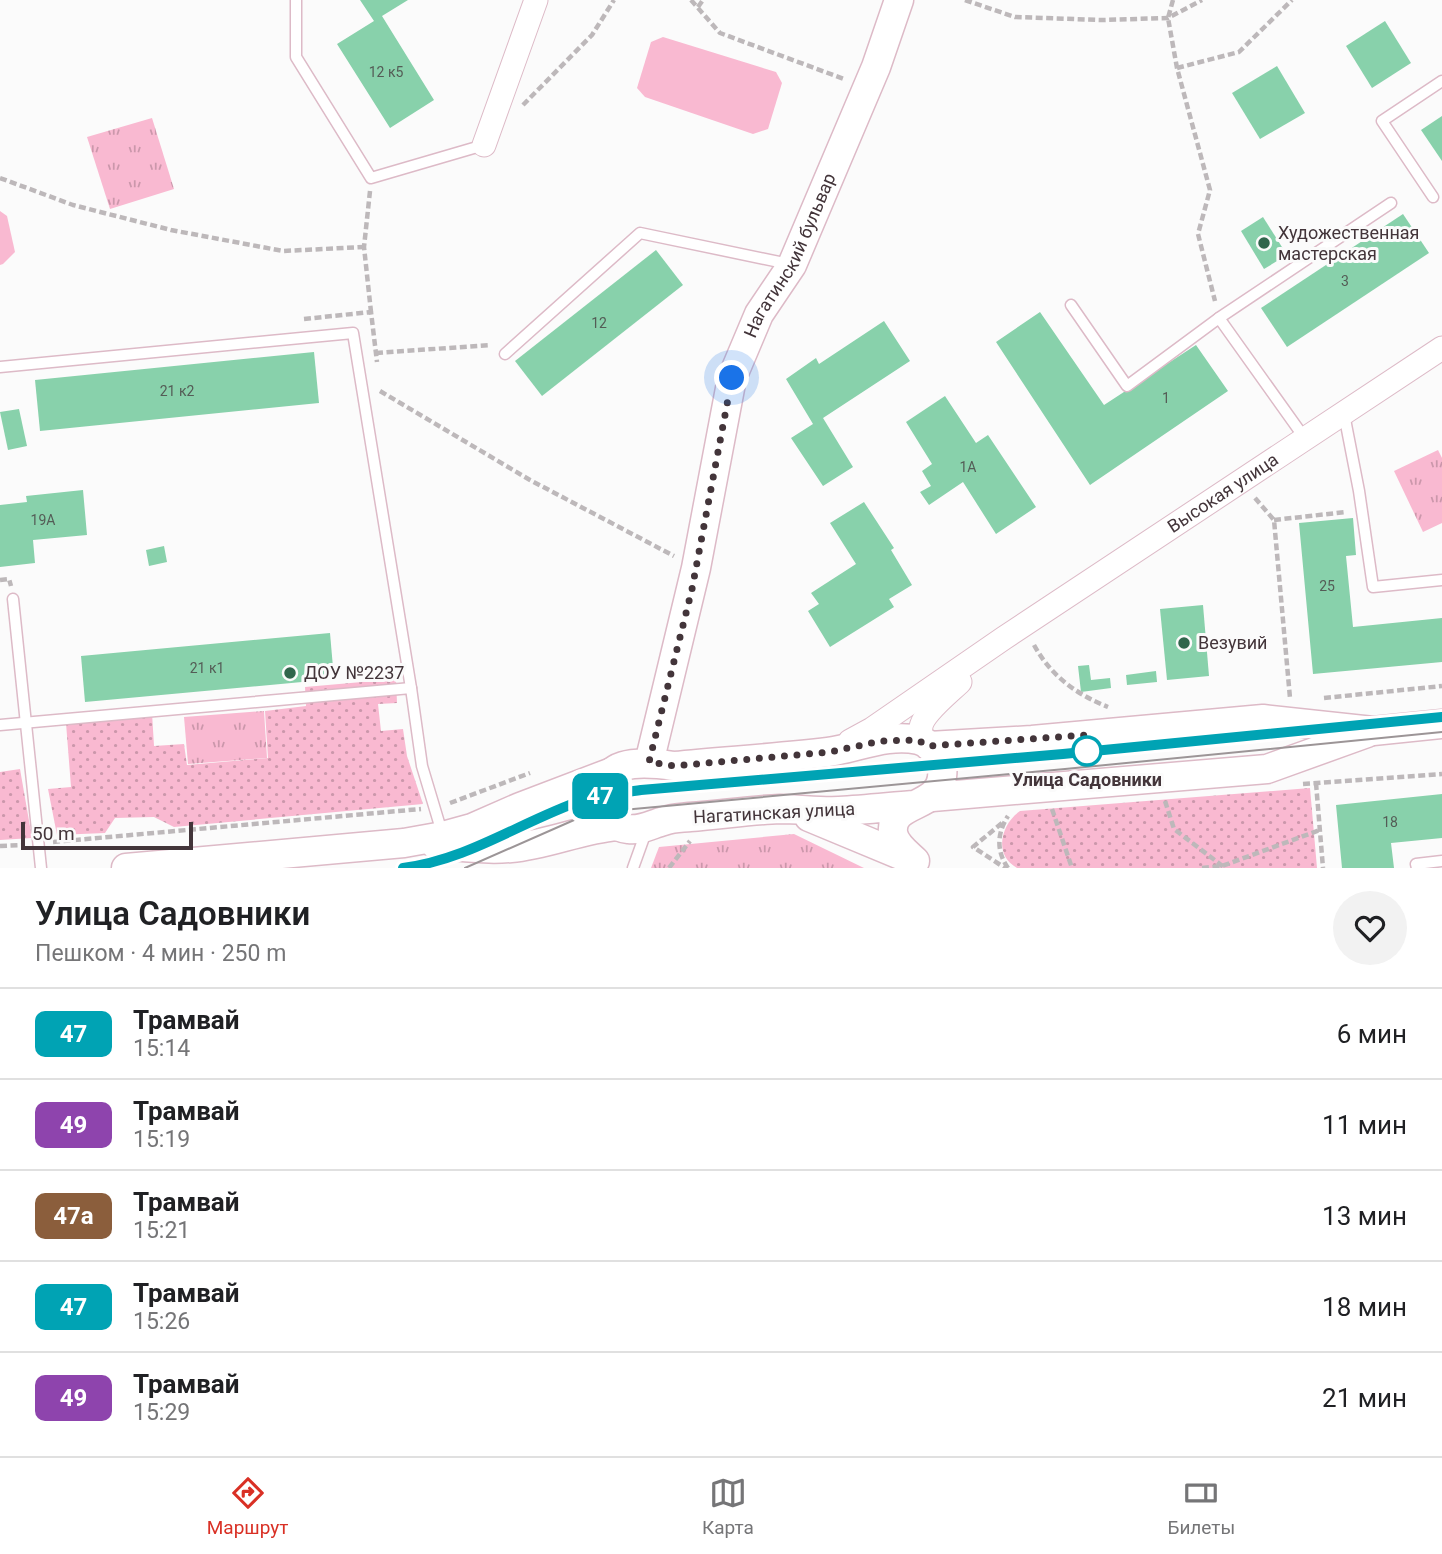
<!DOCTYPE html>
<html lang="ru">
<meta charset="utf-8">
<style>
:root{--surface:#fff;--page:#f2f2f2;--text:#202124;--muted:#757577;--line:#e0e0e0;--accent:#d93025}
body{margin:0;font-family:Roboto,sans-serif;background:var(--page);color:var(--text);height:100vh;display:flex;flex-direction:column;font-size:26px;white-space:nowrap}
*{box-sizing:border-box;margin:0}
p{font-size:23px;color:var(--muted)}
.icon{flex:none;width:38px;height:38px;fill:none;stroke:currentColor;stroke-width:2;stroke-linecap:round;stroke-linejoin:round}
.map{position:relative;height:868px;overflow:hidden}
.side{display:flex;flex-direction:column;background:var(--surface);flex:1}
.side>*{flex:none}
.badge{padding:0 14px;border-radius:10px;font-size:24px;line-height:46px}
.scale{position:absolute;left:21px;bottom:18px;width:172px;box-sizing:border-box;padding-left:7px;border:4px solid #43353a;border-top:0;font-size:19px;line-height:24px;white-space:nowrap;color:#43353a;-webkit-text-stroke:5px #fbfbfb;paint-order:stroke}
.you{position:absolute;width:35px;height:35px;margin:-18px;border:5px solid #fff;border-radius:50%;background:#1a73e8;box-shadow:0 0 0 10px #1a73e833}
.map>.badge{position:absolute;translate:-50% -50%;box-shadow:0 0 0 4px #fff}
.round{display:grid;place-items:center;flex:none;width:74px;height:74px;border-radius:37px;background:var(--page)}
.head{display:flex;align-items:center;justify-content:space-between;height:119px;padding:0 35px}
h1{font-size:33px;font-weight:600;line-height:52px}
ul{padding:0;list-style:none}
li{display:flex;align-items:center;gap:21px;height:91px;padding:0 35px;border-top:2px solid var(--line)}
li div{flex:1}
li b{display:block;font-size:26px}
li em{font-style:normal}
li .badge{min-width:77px;font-weight:700;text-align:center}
.tabs{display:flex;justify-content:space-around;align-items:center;height:98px;border-top:2px solid var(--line);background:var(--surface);font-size:19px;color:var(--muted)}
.tabs a{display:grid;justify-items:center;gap:4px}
.tabs .on{color:var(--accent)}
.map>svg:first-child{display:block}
</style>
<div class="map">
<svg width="1442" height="868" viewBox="0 0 1442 868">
<defs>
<pattern id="grass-dots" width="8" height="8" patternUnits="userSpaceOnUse" patternTransform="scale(1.75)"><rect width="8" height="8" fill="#f9b9d1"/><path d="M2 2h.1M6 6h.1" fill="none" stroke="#cb97ab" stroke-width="1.8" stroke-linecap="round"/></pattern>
<pattern id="park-tufts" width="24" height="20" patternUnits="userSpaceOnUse" patternTransform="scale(1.75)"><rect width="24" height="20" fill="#f9b9d1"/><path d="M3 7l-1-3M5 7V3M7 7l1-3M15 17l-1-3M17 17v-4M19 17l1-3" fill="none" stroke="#cb97ab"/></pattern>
</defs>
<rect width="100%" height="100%" fill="#fbfbfb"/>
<g fill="url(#grass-dots)">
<polygon points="396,679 397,703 378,704 381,731 403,729 407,756 423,804 174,827 154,817 115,818 105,833 57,835 48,789 71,787 66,723 152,713 154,746 184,744 187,765 268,758 265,711 306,706 305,687"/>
<polygon points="20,769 32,838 0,840 0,772"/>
<path d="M1310 788 1317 868H1017C993 855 1001 824 1020 811Z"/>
</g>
<g fill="url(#park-tufts)">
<polygon points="152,118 174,189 110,209 87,137"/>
<polygon points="1438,450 1442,458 1442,523 1423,532 1394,471"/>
<polygon points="264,711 267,758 188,764 184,717"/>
<polygon points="794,834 864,868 651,868 659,847"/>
</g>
<g fill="#f9b9d1">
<polygon points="663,37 776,72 782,83 768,129 753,134 645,97 637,88 651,42"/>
<polygon points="0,211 7,216 15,252 3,264 0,265"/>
</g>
<g fill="#88d1ab">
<polygon points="360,0 408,0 382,16 434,100 390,128 337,44 374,21"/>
<polygon points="1385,21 1411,63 1372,88 1346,46"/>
<polygon points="1277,66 1305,113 1260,139 1232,93"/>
<polygon points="1442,116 1442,161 1421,130"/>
<polygon points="1403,214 1429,253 1287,347 1261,308"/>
<polygon points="1263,217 1287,255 1264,269 1241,231"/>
<polygon points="656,250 683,285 542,396 515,361"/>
<polygon points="1040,312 1104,405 1196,345 1228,391 1090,485 996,342"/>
<polygon points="884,321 910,361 823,418 853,467 823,486 791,438 813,424 786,379 816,358 819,364"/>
<polygon points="314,352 319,403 40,431 35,380"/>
<polygon points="945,396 976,443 988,435 1036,507 996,534 963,482 929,505 920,492 931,486 922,471 932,464 906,422"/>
<polygon points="19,409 27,446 8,450 0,412"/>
<polygon points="83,490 87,535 33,540 35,563 0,567 0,505 27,502 26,496"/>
<polygon points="864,502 894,548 891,550 912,585 889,599 894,607 830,647 808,611 819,604 811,593 856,564 830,523"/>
<polygon points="1353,518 1356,555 1346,556 1353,627 1442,618 1442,662 1313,674 1299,523"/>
<polygon points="164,546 167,562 149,566 146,550"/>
<polygon points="1203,605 1209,676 1167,680 1160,609"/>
<polygon points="330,633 334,679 85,702 81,656"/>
<polygon points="1089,665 1091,680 1110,678 1111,688 1081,692 1078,666"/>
<polygon points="1156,671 1157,682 1127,685 1126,675"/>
<polygon points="1442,794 1442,838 1391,843 1394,868 1342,868 1336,805"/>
</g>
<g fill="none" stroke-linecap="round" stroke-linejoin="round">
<defs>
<g id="service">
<polyline points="296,0 296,57 371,178 484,145"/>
<polyline points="1433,197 1382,121 1442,81"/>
<polyline points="1071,305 1127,386 1219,318 1306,440"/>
<polyline points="1219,318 1391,203"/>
<polyline points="505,354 640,233 789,264"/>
<polyline points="0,367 353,333 411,688"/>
<polyline points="1344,414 1359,491 1373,587 1442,580"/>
<polyline points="13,599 41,868"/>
<polyline points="0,725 411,688 422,766 443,836"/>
<polyline points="633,868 647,829"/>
<polyline points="1417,868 1416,864 1442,861"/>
</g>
<g id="minor">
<polyline points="484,145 536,0"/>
<path id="s1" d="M850 741 872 729 1004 638 1442 348"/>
<path d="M927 744C926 742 921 735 921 733 917 717 949 693 960 682"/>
</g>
<g id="tertiary">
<polyline points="929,746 1032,740 1263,719 1373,731 1442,724"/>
<path id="s2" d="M649 763 696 568 732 378 759 314 792 265 876 67 899 0"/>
<polyline points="932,797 1267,769 1367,733"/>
<path d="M913 805C888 807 863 810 839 811 819 812 800 809 780 809 750 810 720 815 690 817 682 818 672 818 664 821 652 824 641 831 628 829 616 828 605 818 603 806 596 758 640 761 674 766 725 761 777 758 828 752 857 748 889 733 918 740 927 742 934 749 938 756 943 763 943 769 942 777 939 809 890 801 893 832 894 844 908 854 915 861"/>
<polyline points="809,817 910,859"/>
<path d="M435 844C460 847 486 850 511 848 547 845 581 829 617 826"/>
<polyline points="126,868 404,843 443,836 472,828 520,807 612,772"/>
</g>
</defs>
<use href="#service" stroke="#ddbac7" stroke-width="13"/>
<use href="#minor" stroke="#ddbac7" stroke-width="25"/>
<use href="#tertiary" stroke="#ddbac7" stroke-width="31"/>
<g stroke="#bdb8ba" stroke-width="4.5" stroke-dasharray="7 3.5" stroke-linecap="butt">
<polyline points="691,0 720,33 844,79"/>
<polyline points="965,0 1015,17 1102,20 1168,18 1202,0"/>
<polyline points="1173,0 1168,18 1177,68 1210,190 1198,234 1215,301"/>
<polyline points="698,7 703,0"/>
<polyline points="1177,68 1239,52 1292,0"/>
<polyline points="523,105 592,35 614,0"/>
<polyline points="0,178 73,205 171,230 283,251 364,247"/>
<polyline points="370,191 364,247 371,312"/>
<polyline points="304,319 371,312 377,362"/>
<polyline points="376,353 491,345"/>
<polyline points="380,391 530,480 674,556"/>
<polyline points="1255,498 1274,520 1290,698"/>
<polyline points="1274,520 1346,512"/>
<polyline points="0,580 9,579 11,586"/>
<path d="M1034 645C1051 676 1076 694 1108 707"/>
<polyline points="1324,698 1442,686"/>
<polyline points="1316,783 1323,868"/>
<polyline points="1303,784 1442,774"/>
<polyline points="1165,801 1174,829 1225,868"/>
<polyline points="450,803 530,773"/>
<polyline points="1052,809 1072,868"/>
<polyline points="1002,823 973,847 1005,868"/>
<polyline points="53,842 421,809"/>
<polyline points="0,846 24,845"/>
<polyline points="669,868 690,841"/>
<path d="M1008 868C996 851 997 833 1008 816"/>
<polyline points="1202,868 1222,866 1320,830"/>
</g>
<use href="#service" stroke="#fff" stroke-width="10"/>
<use href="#minor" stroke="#fff" stroke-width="23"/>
<use href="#tertiary" stroke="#fff" stroke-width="28"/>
<g stroke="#9c9597" stroke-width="2">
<path d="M402 868C468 860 522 822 583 800 600 794 622 793 641 790L1063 754 1442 717"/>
<polyline points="465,868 590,813 1065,769 1442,732"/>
</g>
</g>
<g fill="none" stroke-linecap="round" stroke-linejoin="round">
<defs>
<path id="line" d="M403 868C468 860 522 821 583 800 600 794 622 793 641 790L1063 754 1442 717"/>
</defs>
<use href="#line" stroke="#fff" stroke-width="16"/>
<use href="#line" stroke="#00a3b4" stroke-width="10"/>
<polyline stroke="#43353a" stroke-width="7" stroke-dasharray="0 12.6" points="732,378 692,589 649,762 674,766 830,752 881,741 917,740 929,746 1087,735 1087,751"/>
</g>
<g fill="#30664c" stroke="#fbfbfb" stroke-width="2.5">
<circle cx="1264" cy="243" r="7"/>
<circle cx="1184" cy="643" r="7"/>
<circle cx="290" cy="673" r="7"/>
</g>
<circle fill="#fff" stroke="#00a3b4" stroke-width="3.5" cx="1087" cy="751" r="14"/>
<g text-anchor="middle" stroke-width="6" stroke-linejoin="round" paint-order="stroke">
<g font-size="14" fill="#545c56">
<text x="386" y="77">12 к5</text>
<text x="1345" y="286">3</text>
<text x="599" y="328">12</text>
<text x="177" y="396">21 к2</text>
<text x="1166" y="403">1</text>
<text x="968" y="472">1А</text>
<text x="43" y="525">19А</text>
<text x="1327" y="591">25</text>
<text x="207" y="673">21 к1</text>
<text x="1390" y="827">18</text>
</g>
<g font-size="18" fill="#43353a" stroke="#fbfbfb" text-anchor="start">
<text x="1278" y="239">Художественная<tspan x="1278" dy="21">мастерская</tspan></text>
<text x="1198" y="649">Везувий</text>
<text x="304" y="679">ДОУ №2237</text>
</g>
<g font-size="18" fill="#43353a" stroke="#fbfbfb">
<text dy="6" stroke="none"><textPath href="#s2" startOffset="530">Нагатинский бульвар</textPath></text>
<text dy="6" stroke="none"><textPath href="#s1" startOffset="448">Высокая улица</textPath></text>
<text transform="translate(774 813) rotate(-3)" y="6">Нагатинская улица</text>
</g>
<g font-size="18" font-weight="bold" fill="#43353a" stroke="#fbfbfb">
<text x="1087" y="786">Улица Садовники</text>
</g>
</g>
</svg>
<div class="scale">50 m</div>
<div class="you" style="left:732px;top:378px"></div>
<b class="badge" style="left:600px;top:796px;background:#00a3b4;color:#fff">47</b>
</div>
<section class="side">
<div class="head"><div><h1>Улица Садовники</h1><p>Пешком · 4 мин · 250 m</p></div><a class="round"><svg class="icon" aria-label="heart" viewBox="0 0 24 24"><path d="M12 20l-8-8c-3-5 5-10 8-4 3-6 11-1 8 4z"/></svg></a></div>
<ul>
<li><span class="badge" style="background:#00a3b4;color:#fff">47</span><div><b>Трамвай</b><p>15:14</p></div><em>6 мин</em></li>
<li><span class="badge" style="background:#8e44ad;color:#fff">49</span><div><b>Трамвай</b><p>15:19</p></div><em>11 мин</em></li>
<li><span class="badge" style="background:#8b5e3c;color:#fff">47а</span><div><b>Трамвай</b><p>15:21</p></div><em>13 мин</em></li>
<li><span class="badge" style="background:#00a3b4;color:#fff">47</span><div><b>Трамвай</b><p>15:26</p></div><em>18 мин</em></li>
<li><span class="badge" style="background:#8e44ad;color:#fff">49</span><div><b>Трамвай</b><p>15:29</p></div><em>21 мин</em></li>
</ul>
</section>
<nav class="tabs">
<a class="on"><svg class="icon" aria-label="directions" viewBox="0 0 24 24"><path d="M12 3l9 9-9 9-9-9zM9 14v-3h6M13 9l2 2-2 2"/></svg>Маршрут</a>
<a><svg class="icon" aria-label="map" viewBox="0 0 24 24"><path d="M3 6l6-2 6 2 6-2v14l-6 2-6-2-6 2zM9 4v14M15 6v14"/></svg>Карта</a>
<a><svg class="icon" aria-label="tickets" viewBox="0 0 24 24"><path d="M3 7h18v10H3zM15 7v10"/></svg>Билеты</a>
</nav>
